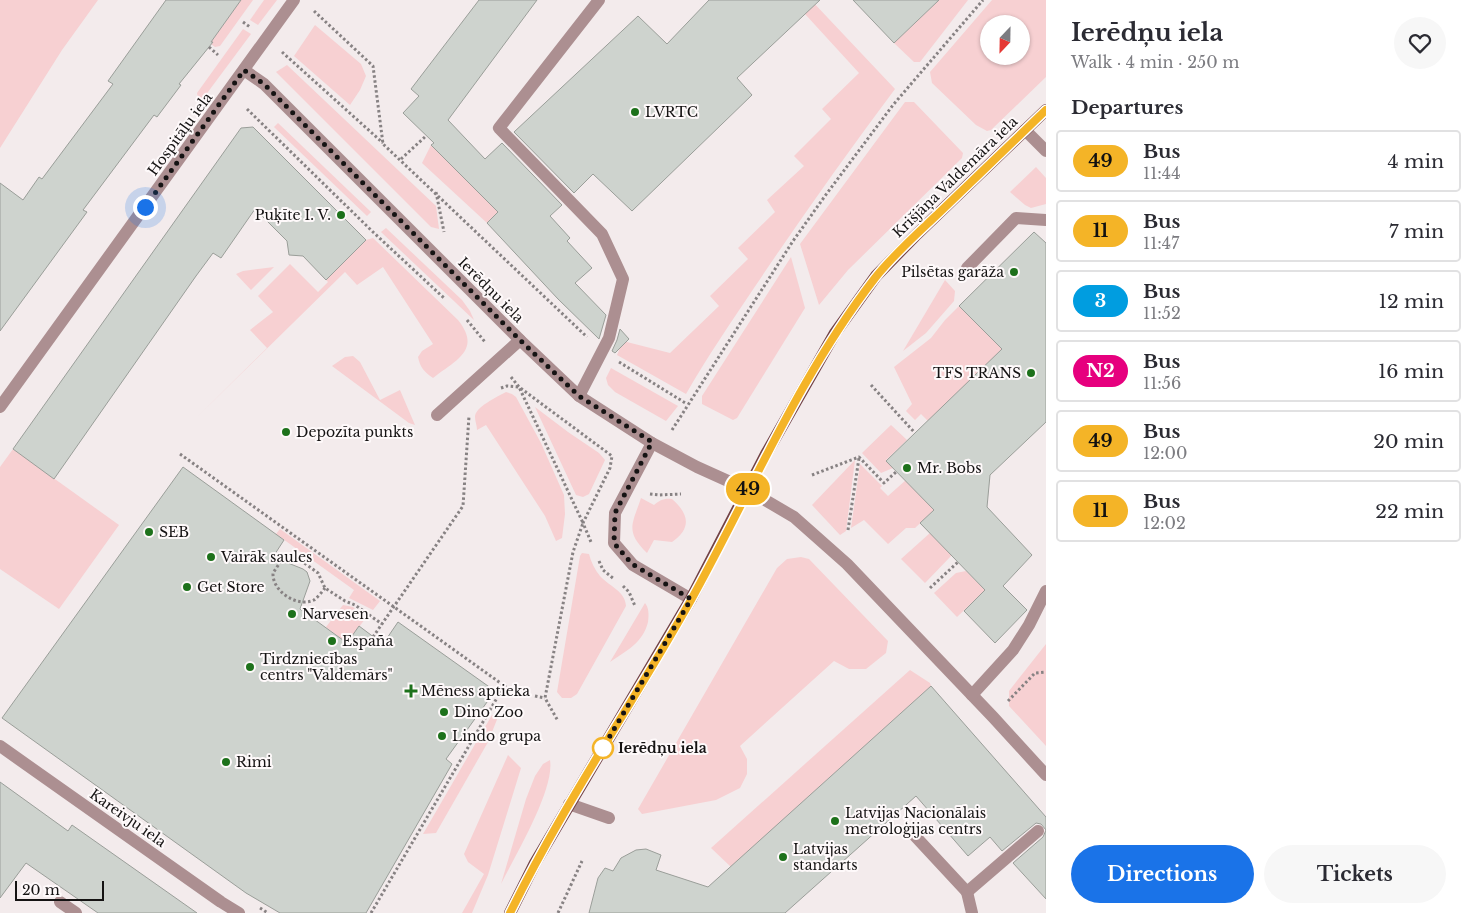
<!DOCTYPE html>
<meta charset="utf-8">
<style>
:root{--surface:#fff;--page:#f7f7f7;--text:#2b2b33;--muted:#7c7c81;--line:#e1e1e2;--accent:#1a73e8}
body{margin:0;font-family:"Libre Baskerville",serif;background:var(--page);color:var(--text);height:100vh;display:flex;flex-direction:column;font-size:19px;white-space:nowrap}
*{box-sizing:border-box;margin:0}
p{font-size:16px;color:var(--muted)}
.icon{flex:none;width:28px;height:28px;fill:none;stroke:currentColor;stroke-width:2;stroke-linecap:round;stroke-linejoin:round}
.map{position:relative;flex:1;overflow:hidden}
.panel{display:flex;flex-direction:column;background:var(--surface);width:425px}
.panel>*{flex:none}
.badge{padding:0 10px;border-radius:16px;font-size:18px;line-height:32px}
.needle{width:32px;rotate:202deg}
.fabs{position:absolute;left:980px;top:15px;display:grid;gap:10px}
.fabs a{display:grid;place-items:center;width:50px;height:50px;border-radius:50%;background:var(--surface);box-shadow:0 1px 4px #0004;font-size:25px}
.scale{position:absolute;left:15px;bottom:12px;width:89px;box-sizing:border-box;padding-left:5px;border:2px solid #151313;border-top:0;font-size:14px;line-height:18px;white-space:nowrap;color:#151313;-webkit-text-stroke:4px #fef9fa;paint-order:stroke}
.you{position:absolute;width:25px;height:25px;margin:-12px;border:4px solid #fff;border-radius:50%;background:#1a73e8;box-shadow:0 0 0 8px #1a73e833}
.map>.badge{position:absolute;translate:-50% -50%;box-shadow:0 0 0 2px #fff}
h2{padding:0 25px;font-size:19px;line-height:45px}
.round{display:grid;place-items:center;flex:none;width:52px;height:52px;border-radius:26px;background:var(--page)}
.summary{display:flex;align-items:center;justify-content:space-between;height:85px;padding:0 25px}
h1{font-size:24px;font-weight:700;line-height:38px}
.cta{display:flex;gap:10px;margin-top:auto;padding:10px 25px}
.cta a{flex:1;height:58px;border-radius:30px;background:var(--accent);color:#fff;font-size:20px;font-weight:700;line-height:58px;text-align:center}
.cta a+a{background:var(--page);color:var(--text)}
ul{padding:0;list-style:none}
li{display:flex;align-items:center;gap:15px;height:62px;margin:0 10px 8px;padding:0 15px;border:2px solid var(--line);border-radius:5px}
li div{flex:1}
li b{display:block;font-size:19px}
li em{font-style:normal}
li .badge{min-width:55px;font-weight:700;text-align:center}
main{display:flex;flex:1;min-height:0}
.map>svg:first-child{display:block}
</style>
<main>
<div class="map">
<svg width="1046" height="913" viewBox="0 0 1046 913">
<rect width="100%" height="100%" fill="#f3ebec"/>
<g fill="#f7d0d2" fill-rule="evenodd">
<polygon points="0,0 98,0 62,50 0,148"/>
<polygon points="241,0 253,0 220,46 215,47 211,44 211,42"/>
<polygon points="264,0 277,0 258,25 250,20"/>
<path d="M811 0 895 89C847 153 801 218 756 285 732 321 707 357 686 394L617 355 623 341 670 353 719 306 710 296 748 259 738 248 775 212 767 200 804 166 794 156 831 119 822 109 859 73 805 14Z"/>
<polygon points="939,0 968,0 920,62 914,62 894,43"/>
<path d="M992 0H1046V77L991 130 987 131 976 125 932 83 930 72ZM989 24H1021V56H989Z"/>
<polygon points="315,25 361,64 366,76 360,90 350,105 294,56"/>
<polygon points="243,29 251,34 202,100 198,98 197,93"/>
<polygon points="287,65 436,206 439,229 431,227 276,72"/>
<polygon points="905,102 914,102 963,153 962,158 848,270 819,305 800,244"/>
<polygon points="278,123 371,212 367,216 274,127"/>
<polygon points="431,145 498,212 487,223 422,163"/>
<polygon points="1036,167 1046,178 1046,204 1031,208 1025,205 1010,192"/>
<polygon points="386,228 462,300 470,311 474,320 381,232"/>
<path d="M373 238 458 320C482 350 456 360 433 378 424 372 420 367 418 357L422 351 433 344 383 267 357 285 345 272 196 418 267 348 250 330 273 312 258 296 290 264 318 292 328 282 326 280 366 240Z"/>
<polygon points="791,257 805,308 737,418 733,420 702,404 702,396"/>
<polygon points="274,267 251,290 236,274 243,271"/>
<polygon points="945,280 955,291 954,301 926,333 903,351"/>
<polygon points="959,306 1019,333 928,421 921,414 915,420 906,411 912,404 894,367 931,338 945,320"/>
<polygon points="353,356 360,362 380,400 400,390 415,425 409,423 332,366 345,357"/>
<polygon points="611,368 678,406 666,421 615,392 608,385 606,378"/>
<path d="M506 392 512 394 516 397 541 443 564 495 565 514 562 538 556 541 545 516 486 425 477 430C477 426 475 421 475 417 475 407 497 397 506 392Z"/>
<polygon points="535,407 568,432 599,453 605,460 589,494 583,497 576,495"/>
<polygon points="891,425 907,440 886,460 893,468 881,473 862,453"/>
<polygon points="13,449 119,525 59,609 0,569 0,467"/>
<polygon points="855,460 846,531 840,535 812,505"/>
<polygon points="860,464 882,486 880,488 888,496 906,480 934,510 915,528 906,528 888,544 864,520 851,528"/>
<path d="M641 498 654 505C660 500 664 498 672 499 689 514 692 528 672 542L654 540 647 553C625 531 632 525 641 498Z"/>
<polygon points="280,529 380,601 373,610 349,598 354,590 276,534"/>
<polygon points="930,533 952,555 925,583 901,559"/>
<path d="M582 553 589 554C591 562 595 570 600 576 610 587 625 591 626 606L577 694 571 698H562L557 692 580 556Z"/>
<polygon points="801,557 809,559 888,641 886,653 866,669 849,669 834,661 740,746 747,759 747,774 740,788 716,800 642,814 638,809 777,568 787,559"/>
<polygon points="966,571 985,590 957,617 934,593 956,573"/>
<path d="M645 603C649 608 649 615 648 622 643 643 626 651 610 662Z"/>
<polygon points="343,605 353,607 365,619 347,643 326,627"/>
<polygon points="1046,644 1046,746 1009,706 1009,691"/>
<polygon points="910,670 930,683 931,686 731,867 711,848"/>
<polygon points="492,715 498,717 488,742 436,833 423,834"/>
<polygon points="508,755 521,768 488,875 472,913 462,913 484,874 468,862 464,854"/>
<path d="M550 760C555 789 515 856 501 884L526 799 535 776 543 764Z"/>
</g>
<g fill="#ced3ce" stroke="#9a9e99">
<polygon points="166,0 241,0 211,42 213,42 179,84 181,85 157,117 154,115 83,210 87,212 0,331 0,183 23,200 39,177 42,179 113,84 108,81"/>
<polygon points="479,0 537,0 448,120 485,159 502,143 562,205 550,216 570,238 567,241 592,268 575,283 606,315 599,339 558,299 487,223 498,212 431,145 434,143 403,113 419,96 411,89"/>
<polygon points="709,0 820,0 737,78 752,95 632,211 593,174 574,193 514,132 638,16 667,44"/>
<polygon points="853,0 939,0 894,43"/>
<polygon points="253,127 366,240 326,280 303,256 289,255 287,241 255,209 221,258 213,253 196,276 54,479 13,449 241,128"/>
<polygon points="1034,232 1046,243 1046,422 990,475 987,507 1032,555 1003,586 1027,610 995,643 964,611 985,590 920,523 934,510 886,461 1002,349 959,306"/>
<polygon points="620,329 629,339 615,353 612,351 617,340"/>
<polygon points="183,467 284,540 273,557 303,569 307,572 310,581 300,609 347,643 359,626 383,644 398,622 495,691 446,759 452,764 366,913 280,913 246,893 2,718"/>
<polygon points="931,686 1046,817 1046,830 1041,824 1036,823 1002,851 990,837 968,856 916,796 785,913 589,913 598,878 605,868 613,871 621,858 636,850 646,849 661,855 656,870 708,887"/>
<polygon points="0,782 68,831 72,825 197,913 98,913 26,863 0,898"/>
<polygon points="1046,830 1046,899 1013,863 1043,837"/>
</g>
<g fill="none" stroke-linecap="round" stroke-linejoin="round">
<g stroke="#878283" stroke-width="3" stroke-dasharray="2.5 2.5" stroke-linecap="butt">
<polyline points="314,11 373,66 383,144 587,337"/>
<polyline points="243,22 250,27"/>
<polyline points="209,47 218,55"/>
<polyline points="282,52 383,143"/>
<polyline points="247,109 373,232 444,298"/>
<polyline points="401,159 426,136"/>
<polyline points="436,192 444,232"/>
<polyline points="467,320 485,342"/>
<polyline points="619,362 687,404"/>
<polyline points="511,377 519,387 612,456 610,468 583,523 591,542"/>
<polyline points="871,385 915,433"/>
<polyline points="501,388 507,386 519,387 583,523 573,552 545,698 558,721"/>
<polyline points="672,430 793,241 825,196 893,105 983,0"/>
<polyline points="180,454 506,687"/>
<polyline points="812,475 859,457 884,483 897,471"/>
<polyline points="650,494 659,495 681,494"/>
<polyline points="848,530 859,458"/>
<polyline points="599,561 603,570 614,579"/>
<polyline points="623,586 629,592 635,606"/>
<path d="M325 588C322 592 318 597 314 600 297 608 272 591 273 573L283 558 289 556 296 557 318 573 325 588 345 601 355 605 382 624"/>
<polyline points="930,588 958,562"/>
<polyline points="373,637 463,506 469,416"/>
<polyline points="535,696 545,698"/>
<polyline points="1008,701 1035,673 1046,672"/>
<polyline points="260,908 268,913"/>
<polyline points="371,913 504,686"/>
<polyline points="558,913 582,861"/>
</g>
<g stroke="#ac8f91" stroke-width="12">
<polyline points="244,70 264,84 520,340 579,396 652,443 697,467 748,490 794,517 847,564 993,717 1046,775"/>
<polyline points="1025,130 1046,151"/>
<polyline points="967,268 1016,218 1046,220"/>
<polyline points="579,396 609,338 623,279 602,234 499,128 599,0"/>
<polyline points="0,407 294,0"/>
<polyline points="437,415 520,340"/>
<polyline points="652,443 615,513 614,543 633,565 691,599"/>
<polyline points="972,695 1013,650 1029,625 1046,591"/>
<polyline points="0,746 221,902 239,913"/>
<polyline points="569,804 609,818"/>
<polyline points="915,836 967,892 1038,831"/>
<polyline points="967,892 972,913"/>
<polyline points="60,902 76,913"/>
</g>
<polyline stroke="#724246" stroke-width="12" points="510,913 535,863 691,599 766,454 835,333 876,276 915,236 1046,110"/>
</g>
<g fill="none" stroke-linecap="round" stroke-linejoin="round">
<defs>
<path id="line" d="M510 913C563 805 632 705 691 600 751 492 799 376 875 278 894 254 918 233 940 212 975 178 1011 144 1046 110"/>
</defs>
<use href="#line" stroke="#fff" stroke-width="11"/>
<use href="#line" stroke="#f4b427" stroke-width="8"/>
<polyline stroke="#151313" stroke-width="5" stroke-dasharray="0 9" points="145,207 244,70 264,84 520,340 579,396 652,442 615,513 614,543 632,564 691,599 600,753 603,748"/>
</g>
<g fill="#1d711b" stroke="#fef9fa" stroke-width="2">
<circle cx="635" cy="112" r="5"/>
<circle cx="341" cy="215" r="5"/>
<circle cx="1014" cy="272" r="5"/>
<circle cx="1031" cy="373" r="5"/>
<circle cx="286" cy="432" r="5"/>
<circle cx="907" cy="468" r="5"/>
<circle cx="149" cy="532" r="5"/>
<circle cx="211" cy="557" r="5"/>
<circle cx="187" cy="587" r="5"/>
<circle cx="292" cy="614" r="5"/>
<circle cx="332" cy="641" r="5"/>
<circle cx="250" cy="667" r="5"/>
<path d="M408.5 683.5h5v5h5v5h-5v5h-5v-5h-5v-5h5z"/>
<circle cx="444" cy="712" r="5"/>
<circle cx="442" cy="736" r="5"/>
<circle cx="226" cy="762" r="5"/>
<circle cx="835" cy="821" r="5"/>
<circle cx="783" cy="857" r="5"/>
</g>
<circle fill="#fff" stroke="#f4b427" stroke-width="2.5" cx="603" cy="748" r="10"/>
<g text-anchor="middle" stroke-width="4" stroke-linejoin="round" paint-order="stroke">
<g font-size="14" fill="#151313" stroke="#fef9fa" text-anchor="start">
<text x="645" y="117">LVRTC</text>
<text x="331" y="220" text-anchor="end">Puķīte I. V.</text>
<text x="1004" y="277" text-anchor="end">Pilsētas garāža</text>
<text x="1021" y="378" text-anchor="end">TFS TRANS</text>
<text x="296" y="437">Depozīta punkts</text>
<text x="917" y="473">Mr. Bobs</text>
<text x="159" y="537">SEB</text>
<text x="221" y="562">Vairāk saules</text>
<text x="197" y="592">Get Store</text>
<text x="302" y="619">Narvesen</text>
<text x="342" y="646">España</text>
<text x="260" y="664">Tirdzniecības<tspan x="260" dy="16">centrs "Valdemārs"</tspan></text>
<text x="421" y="696">Mēness aptieka</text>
<text x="454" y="717">Dino Zoo</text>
<text x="452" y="741">Lindo grupa</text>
<text x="236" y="767">Rimi</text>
<text x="845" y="818">Latvijas Nacionālais<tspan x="845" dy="16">metroloģijas centrs</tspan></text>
<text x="793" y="854">Latvijas<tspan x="793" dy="16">standarts</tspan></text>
</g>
<g font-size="14" fill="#151313" stroke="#fef9fa">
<text transform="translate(180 134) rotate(-54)" y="5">Hospitāļu iela</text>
<text transform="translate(955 177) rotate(-44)" y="5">Krišjāņa Valdemāra iela</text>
<text transform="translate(491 290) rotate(45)" y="5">Ierēdņu iela</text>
<text transform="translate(128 818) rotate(35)" y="5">Kareivju iela</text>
</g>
<g font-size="14" font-weight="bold" fill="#151313" stroke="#fef9fa" text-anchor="start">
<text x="618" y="753">Ierēdņu iela</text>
</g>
</g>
</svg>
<div class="fabs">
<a><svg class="needle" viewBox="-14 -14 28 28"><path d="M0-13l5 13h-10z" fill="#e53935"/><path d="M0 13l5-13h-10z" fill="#7c7c81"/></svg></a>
</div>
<div class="scale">20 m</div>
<div class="you" style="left:145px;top:207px"></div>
<b class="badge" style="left:748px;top:489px;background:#f4b427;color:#111">49</b>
</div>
<section class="panel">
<div class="summary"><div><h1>Ierēdņu iela</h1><p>Walk · 4 min · 250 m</p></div><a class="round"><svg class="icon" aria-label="heart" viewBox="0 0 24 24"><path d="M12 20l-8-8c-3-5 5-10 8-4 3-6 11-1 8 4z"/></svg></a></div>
<h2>Departures</h2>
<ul>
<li><span class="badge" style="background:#f4b427;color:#111">49</span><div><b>Bus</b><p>11:44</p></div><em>4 min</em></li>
<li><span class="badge" style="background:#f4b427;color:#111">11</span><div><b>Bus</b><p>11:47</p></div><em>7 min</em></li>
<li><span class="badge" style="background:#009de0;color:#fff">3</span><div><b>Bus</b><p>11:52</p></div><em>12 min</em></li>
<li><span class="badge" style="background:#e6007e;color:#fff">N2</span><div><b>Bus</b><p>11:56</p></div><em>16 min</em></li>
<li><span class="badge" style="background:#f4b427;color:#111">49</span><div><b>Bus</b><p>12:00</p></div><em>20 min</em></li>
<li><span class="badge" style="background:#f4b427;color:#111">11</span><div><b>Bus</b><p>12:02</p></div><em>22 min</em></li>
</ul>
<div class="cta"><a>Directions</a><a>Tickets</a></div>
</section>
</main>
